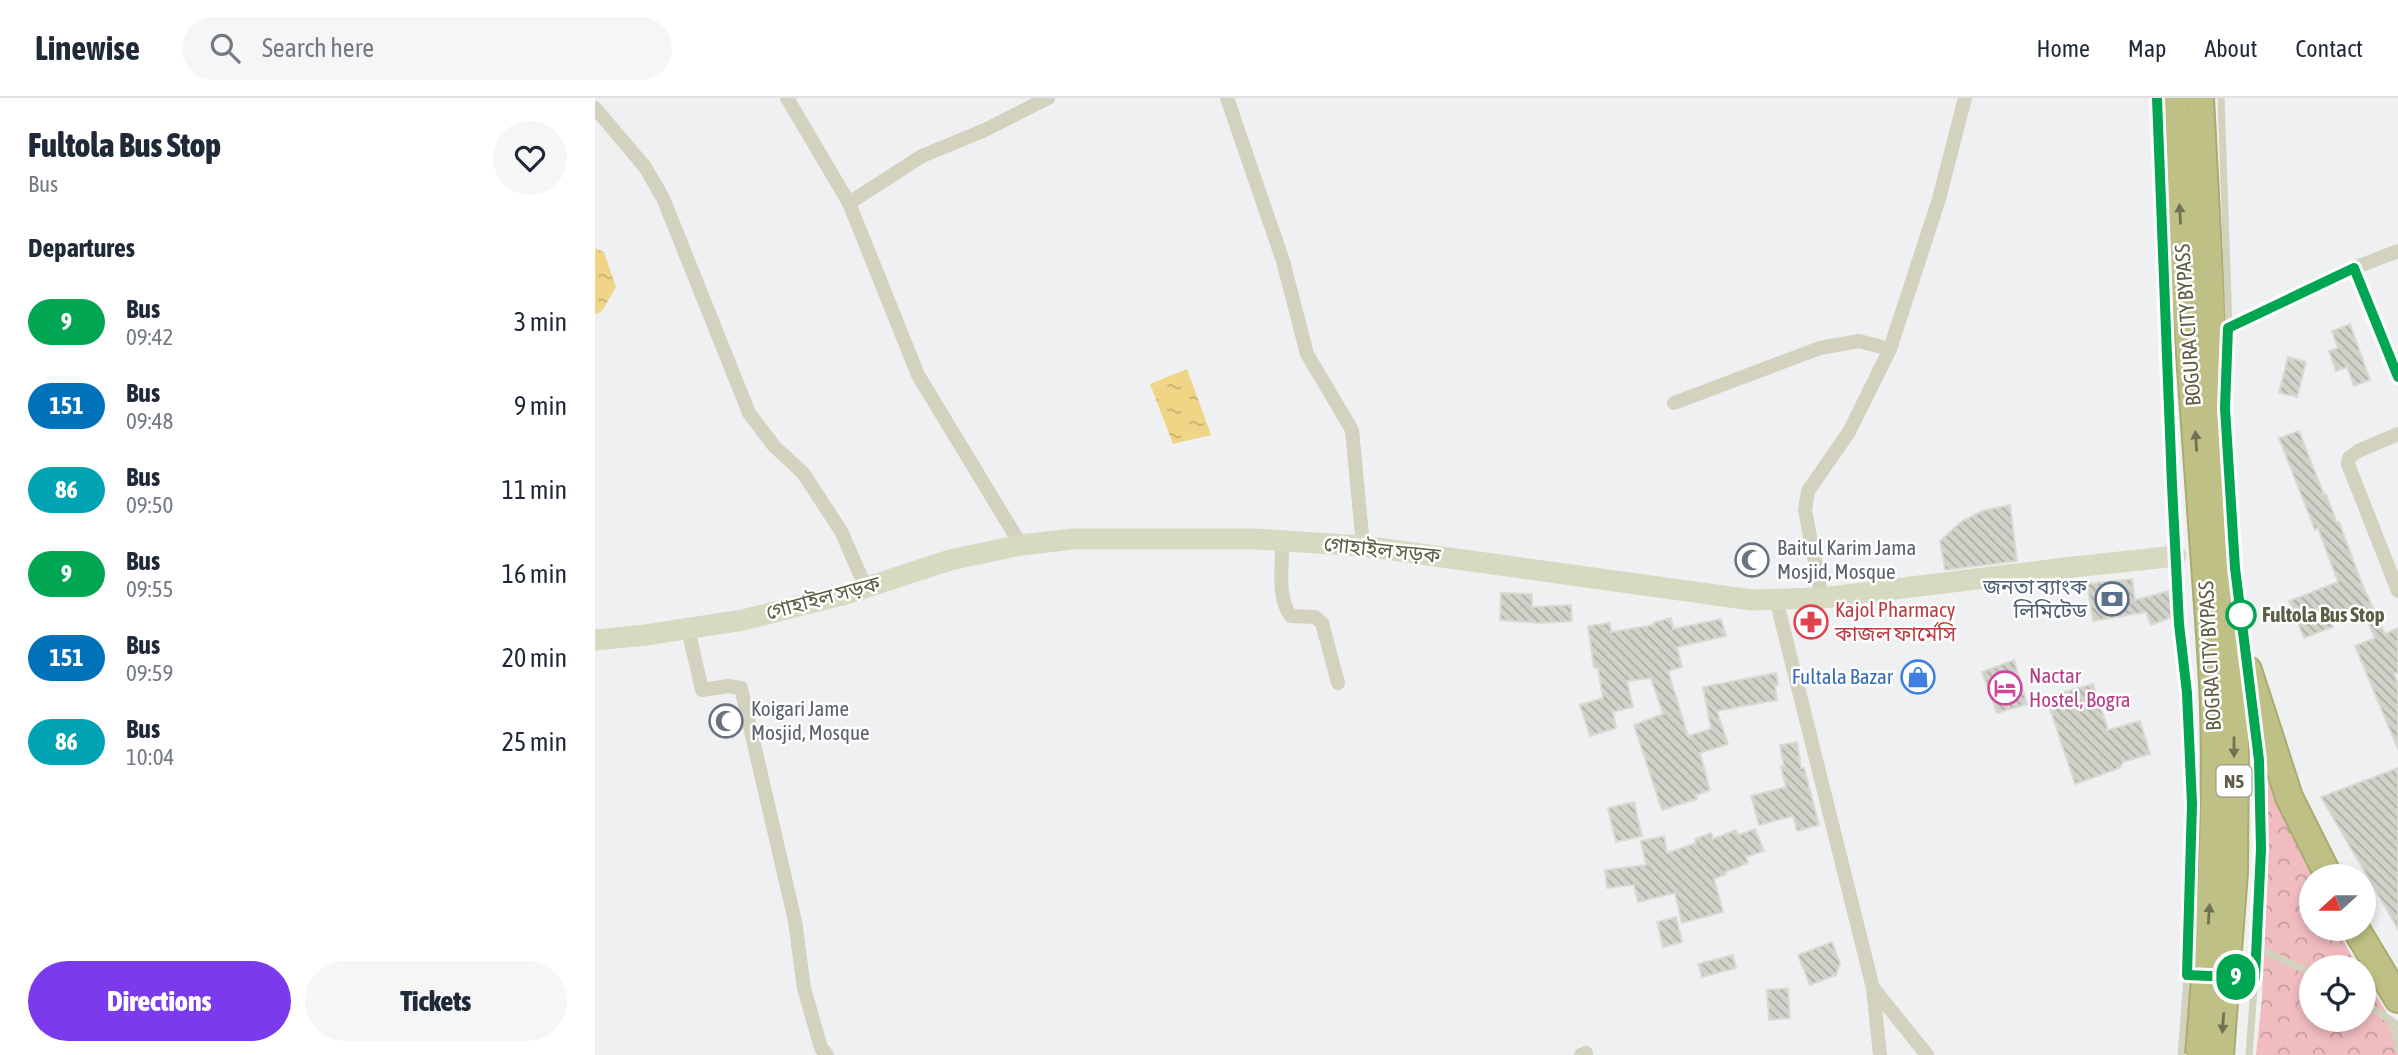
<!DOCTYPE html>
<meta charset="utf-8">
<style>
:root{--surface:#fff;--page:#f6f6f7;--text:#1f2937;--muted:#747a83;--line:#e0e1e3;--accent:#7c3aed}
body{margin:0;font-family:"Asap Condensed","Noto Sans Bengali",sans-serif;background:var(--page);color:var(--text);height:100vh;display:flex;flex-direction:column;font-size:26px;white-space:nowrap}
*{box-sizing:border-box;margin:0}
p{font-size:23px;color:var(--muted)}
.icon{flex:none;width:38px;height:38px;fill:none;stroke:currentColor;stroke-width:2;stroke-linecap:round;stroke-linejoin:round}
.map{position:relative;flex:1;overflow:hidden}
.side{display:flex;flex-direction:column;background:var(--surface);width:595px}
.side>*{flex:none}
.badge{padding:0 14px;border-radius:23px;font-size:24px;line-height:46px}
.needle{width:46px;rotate:249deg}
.fabs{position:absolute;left:1704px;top:766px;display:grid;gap:14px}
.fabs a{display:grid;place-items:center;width:77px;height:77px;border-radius:50%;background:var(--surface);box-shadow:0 4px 10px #0003;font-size:35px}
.map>.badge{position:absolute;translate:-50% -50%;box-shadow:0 0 0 4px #fff}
h2{padding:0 28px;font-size:26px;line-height:63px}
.round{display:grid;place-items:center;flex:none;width:74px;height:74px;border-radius:37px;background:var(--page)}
.overview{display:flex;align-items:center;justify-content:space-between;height:119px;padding:0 28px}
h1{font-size:33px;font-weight:800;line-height:52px}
.button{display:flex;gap:14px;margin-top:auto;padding:14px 28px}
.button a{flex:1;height:80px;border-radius:42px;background:var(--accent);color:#fff;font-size:28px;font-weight:800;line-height:80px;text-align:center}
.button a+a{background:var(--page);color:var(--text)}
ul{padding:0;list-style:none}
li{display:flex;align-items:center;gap:21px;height:84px;padding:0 28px}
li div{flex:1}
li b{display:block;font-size:26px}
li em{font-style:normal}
li .badge{min-width:77px;font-weight:700;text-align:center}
header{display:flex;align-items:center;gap:42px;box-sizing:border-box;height:98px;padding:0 35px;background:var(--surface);border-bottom:2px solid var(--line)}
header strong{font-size:33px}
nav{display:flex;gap:38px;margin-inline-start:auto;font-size:24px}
.search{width:490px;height:63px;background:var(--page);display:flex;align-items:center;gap:18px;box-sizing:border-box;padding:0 24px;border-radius:38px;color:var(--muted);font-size:26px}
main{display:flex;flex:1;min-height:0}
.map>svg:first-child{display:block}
</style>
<header>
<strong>Linewise</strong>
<div class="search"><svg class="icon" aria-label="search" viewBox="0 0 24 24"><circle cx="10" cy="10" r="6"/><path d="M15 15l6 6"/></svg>Search here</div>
<nav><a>Home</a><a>Map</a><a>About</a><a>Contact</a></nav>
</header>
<main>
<section class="side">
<div class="overview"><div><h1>Fultola Bus Stop</h1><p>Bus</p></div><a class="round"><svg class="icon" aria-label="heart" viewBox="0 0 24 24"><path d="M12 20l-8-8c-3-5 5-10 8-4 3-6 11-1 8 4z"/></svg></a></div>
<h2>Departures</h2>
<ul>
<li><span class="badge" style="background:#00a651;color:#fff">9</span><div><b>Bus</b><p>09:42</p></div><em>3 min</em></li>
<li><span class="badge" style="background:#0072bc;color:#fff">151</span><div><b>Bus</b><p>09:48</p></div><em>9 min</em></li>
<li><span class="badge" style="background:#00a3b4;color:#fff">86</span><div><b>Bus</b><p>09:50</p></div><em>11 min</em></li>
<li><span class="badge" style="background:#00a651;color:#fff">9</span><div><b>Bus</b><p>09:55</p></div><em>16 min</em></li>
<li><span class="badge" style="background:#0072bc;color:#fff">151</span><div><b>Bus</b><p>09:59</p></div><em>20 min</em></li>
<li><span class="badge" style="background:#00a3b4;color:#fff">86</span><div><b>Bus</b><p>10:04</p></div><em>25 min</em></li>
</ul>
<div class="button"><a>Directions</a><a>Tickets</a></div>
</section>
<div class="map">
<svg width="1803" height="957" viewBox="0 0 1803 957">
<defs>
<pattern id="forest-crowns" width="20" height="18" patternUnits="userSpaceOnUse" patternTransform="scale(1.75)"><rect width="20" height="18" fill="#f1bcc0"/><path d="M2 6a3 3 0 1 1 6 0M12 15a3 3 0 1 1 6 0" fill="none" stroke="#c69c9e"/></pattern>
<pattern id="water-ripples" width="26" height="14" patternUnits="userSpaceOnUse" patternTransform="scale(1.75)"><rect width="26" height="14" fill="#f0d587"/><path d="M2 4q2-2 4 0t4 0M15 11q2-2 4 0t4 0" fill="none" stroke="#c6b070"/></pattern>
<pattern id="building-back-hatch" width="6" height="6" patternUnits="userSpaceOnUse" patternTransform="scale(1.75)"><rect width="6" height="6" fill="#d0d2c9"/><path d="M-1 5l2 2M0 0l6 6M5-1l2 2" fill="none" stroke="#acaea5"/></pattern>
</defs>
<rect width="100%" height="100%" fill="#eff0f2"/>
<polygon fill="url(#forest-crowns)" points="1673,683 1718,779 1717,831 1742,831 1763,870 1717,870 1717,922 1769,922 1769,879 1803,932 1803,957 1661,957 1667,901"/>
<g fill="url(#water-ripples)">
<polygon points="0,150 9,154 21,189 7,213 0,217"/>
<polygon points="592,271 616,337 578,346 555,286"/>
</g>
<g fill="url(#building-back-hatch)" stroke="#d9dbd3" stroke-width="2">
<polygon points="1755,226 1775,282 1759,288 1752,269 1741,273 1734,253 1743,250 1737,233"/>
<polygon points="1693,259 1711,264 1702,299 1684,295"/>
<polygon points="1704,333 1729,397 1731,396 1742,425 1744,424 1767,486 1790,536 1803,530 1803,575 1799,576 1803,586 1803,651 1760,548 1780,540 1766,509 1736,522 1738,529 1709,540 1694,503 1743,484 1723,430 1720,432 1684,340"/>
<polygon points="1415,407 1422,463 1350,472 1345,443 1366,424 1387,413"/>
<polygon points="1537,481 1540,502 1574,493 1577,519 1556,527 1551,514 1498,523 1492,486"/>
<polygon points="906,495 937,496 937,509 976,507 977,523 946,525 905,522"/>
<polygon points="1076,520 1078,531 1126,521 1131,538 1082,549 1087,569 1073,573 1093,638 1116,631 1108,589 1181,575 1183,587 1180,588 1182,602 1122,613 1133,646 1105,655 1115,692 1101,697 1102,701 1067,712 1039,627 1068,616 1056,580 1032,583 1038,609 1018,614 1021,630 995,638 985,607 1008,600 1003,570 999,570 993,528 1015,525 1016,534 1059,527 1058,525"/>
<polygon points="1419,562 1432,606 1402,615 1387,574"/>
<polygon points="1498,586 1513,632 1545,623 1555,656 1528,664 1525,670 1480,686 1451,599"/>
<polygon points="1202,644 1206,670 1209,670 1224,727 1202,733 1198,718 1164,727 1156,698 1191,689 1186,669 1189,668 1185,647"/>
<polygon points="1803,670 1803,831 1726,699"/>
<polygon points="1039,704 1047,738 1021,744 1013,710"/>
<polygon points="1160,731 1169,753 1151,759 1153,765 1130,774 1131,776 1119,781 1128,814 1087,825 1080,795 1043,804 1039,787 1012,790 1010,772 1051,767 1046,743 1069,738 1072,755 1101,745 1100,741 1116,735 1118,741 1141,732 1143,737"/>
<polygon points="1081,819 1087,844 1068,849 1062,824"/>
<polygon points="1237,844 1245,865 1241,877 1215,887 1203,857"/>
<polygon points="1138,857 1141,870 1107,879 1103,866"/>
<polygon points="1193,890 1195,920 1174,922 1172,892"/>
</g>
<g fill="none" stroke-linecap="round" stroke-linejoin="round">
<defs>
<g id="highway">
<polyline points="1579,0 1586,129 1606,411"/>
<polyline points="1605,0 1626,409"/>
<polyline points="1653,572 1694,699 1734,779"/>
<polyline points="1761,831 1803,901"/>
</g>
</defs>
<use href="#highway" stroke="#a9ac70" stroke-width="30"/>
<g stroke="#d2d2bf" stroke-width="7">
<path d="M1562 0C1569 130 1570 261 1577 392 1582 496 1593 599 1596 703 1599 787 1593 873 1586 957"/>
<polyline points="1626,0 1634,230 1631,276"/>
<polyline points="1648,532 1652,569"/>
<polyline points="1662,850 1717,875"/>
<polyline points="1634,879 1660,880"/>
<polyline points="1769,905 1803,927"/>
<polyline points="1796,922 1803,951"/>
<path d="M1654 957C1662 848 1673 738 1660 629"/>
</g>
<g stroke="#d2d2bf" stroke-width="14">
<polyline points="192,0 254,105 323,277 426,447"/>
<polyline points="632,0 688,163 712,256 757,332 768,448"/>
<polyline points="0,10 50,69 68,100 154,315 179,348 208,375 246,433 271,490"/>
<polyline points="254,105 327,58 390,32 453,0"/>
<polyline points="1759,170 1803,279"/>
<polyline points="1634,230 1759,170 1803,153"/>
<polyline points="1079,305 1225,250 1264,243 1295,251"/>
<polyline points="1803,336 1763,353 1754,360 1753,366 1803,493"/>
<path d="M687 443C688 465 681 500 696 518L720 519 727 525 743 585"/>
<polyline points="1227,500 1210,412 1213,393 1254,334 1295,251 1344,101 1370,0"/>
<polyline points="1181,501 1278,890 1285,957"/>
<polyline points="93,531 107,592 133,588 146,590 200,823 209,890 226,950 232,957"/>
<polyline points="1279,891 1332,957"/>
<polyline points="986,957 991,955"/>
</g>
<polyline stroke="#d8d9c1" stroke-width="21" points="0,542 51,537 148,522 251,496 355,462 426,447 478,441 660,441 768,448 1157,502 1227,500 1470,470 1581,458"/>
<use href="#highway" stroke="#bec085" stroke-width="26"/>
<defs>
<g id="highway-bridge">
<path d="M1604 957C1614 834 1624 709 1618 586 1615 528 1610 469 1606 411"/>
<polyline points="1625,957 1639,774 1640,639 1639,586 1626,409"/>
</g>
</defs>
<use href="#highway-bridge" stroke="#a9ac70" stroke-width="30" stroke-linecap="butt"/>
<use href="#highway-bridge" stroke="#bec085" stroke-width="26"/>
</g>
<defs><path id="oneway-solid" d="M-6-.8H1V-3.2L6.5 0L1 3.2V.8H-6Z" transform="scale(1.75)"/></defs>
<g fill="#717253">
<use href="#oneway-solid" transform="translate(1585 116) rotate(-93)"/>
<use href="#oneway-solid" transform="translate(1601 343) rotate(-94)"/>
<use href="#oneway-solid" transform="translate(1639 649) rotate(90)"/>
<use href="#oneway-solid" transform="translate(1614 816) rotate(-86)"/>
<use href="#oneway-solid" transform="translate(1628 925) rotate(94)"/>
</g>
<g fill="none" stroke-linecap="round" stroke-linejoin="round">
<defs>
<polyline id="line" points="1562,0 1577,387 1584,526 1592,595 1597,706 1592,877 1660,880 1666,751 1664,662 1640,470 1630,310 1633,230 1759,170 1803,279"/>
</defs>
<use href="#line" stroke="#fff" stroke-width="16"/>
<use href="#line" stroke="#00a651" stroke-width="10"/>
</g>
<defs>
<symbol id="mosque-ring" viewBox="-11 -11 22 22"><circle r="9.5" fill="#fff" stroke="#6b7280" stroke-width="1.5"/><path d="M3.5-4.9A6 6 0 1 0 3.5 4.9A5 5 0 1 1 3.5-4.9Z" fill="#6b7280"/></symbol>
<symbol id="bank-ring" viewBox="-11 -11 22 22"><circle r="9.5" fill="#fff" stroke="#5c6f8a" stroke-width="1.5"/><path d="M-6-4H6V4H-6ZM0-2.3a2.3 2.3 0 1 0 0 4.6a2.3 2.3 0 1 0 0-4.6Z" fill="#5c6f8a"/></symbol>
<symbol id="pharmacy-ring" viewBox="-11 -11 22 22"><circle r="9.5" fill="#fff" stroke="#e0444e" stroke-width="1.5"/><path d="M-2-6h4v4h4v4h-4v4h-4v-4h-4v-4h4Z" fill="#e0444e"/></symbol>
<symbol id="shop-ring" viewBox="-11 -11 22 22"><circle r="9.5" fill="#fff" stroke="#3f7fe0" stroke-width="1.5"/><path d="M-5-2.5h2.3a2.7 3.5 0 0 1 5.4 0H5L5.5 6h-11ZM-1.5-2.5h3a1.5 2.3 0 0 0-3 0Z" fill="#3f7fe0"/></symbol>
<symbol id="hotel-ring" viewBox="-11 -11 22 22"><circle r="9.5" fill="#fff" stroke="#d1479c" stroke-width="1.5"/><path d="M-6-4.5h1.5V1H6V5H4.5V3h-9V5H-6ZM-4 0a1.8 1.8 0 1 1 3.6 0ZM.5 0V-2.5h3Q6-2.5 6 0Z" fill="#d1479c"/></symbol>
</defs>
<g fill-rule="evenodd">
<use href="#mosque-ring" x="1138" y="443" width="38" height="38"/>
<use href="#bank-ring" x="1498" y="482" width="38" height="38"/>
<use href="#pharmacy-ring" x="1197" y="505" width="38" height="38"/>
<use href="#shop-ring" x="1304" y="560" width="38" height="38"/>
<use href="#hotel-ring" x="1391" y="571" width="38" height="38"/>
<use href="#mosque-ring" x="112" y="604" width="38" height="38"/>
</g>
<circle fill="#fff" stroke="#00a651" stroke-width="3.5" cx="1646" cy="517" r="14"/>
<g text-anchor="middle" stroke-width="5" stroke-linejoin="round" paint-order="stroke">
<rect fill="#fff" stroke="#8e8e7e" stroke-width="2" x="1621.5" y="667.5" width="35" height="31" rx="5"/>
<g font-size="19" font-weight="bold" fill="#5e5e46">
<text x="1639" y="690">N5</text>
</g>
<g font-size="21" fill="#5e5e46" stroke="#fff">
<text transform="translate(1593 227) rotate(-94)" y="7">BOGURA CITY BYPASS</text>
<text transform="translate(787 452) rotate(6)" y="7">গোহাইল সড়ক</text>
<text transform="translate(228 500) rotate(-15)" y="7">গোহাইল সড়ক</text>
<text transform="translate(1615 558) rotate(-93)" y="7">BOGRA CITY BYPASS</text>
</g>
<g font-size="21" fill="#5b616d" stroke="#fff" text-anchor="start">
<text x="1182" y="457">Baitul Karim Jama<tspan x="1182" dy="24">Mosjid, Mosque</tspan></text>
<text x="156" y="618">Koigari Jame<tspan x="156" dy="24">Mosjid, Mosque</tspan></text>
</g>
<g font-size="21" fill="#4e5e75" stroke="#fff" text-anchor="end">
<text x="1492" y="496">জনতা ব্যাংক<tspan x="1492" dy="24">লিমিটেড</tspan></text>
</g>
<g font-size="21" fill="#be3a42" stroke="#fff" text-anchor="start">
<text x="1240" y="519">Kajol Pharmacy<tspan x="1240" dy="24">কাজল ফার্মেসি</tspan></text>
</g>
<g font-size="21" font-weight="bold" fill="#5e5e46" stroke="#fff" text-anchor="start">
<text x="1667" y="524">Fultola Bus Stop</text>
</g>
<g font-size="21" fill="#b23c85" stroke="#fff" text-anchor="start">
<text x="1434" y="585">Nactar<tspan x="1434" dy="24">Hostel, Bogra</tspan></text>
</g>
<g font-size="21" fill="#366cbe" stroke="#fff" text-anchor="end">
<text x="1298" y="586">Fultala Bazar</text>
</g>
</g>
</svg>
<div class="fabs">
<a><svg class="needle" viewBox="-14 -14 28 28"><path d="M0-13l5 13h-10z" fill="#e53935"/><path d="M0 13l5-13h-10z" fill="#747a83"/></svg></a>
<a><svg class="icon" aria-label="locate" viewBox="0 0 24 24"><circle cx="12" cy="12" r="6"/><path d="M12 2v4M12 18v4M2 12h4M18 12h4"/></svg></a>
</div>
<b class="badge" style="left:1641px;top:879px;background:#00a651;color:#fff">9</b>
</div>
</main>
